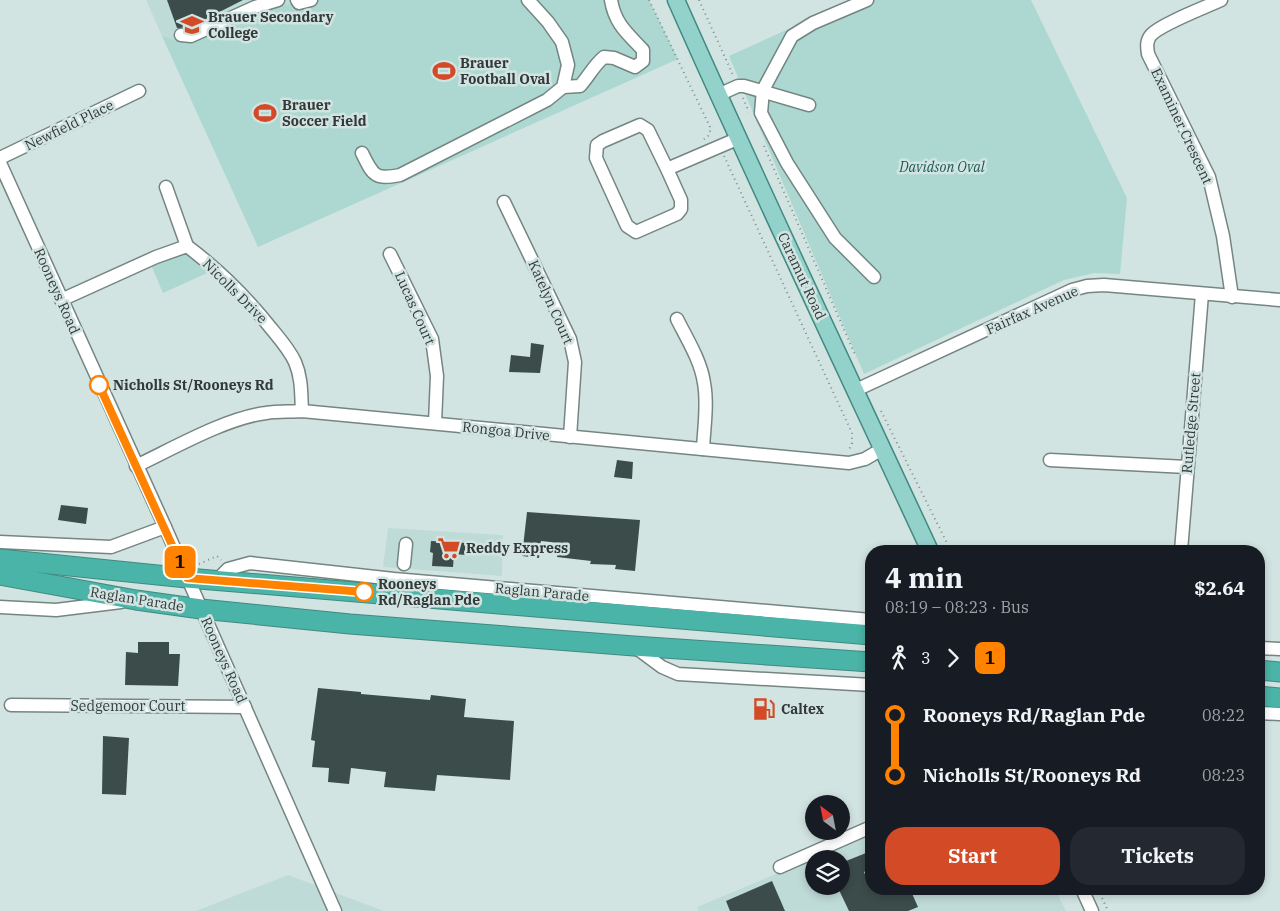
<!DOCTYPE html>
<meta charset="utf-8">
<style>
:root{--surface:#171b24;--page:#242831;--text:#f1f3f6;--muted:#9ea1a6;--accent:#d34a27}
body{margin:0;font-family:"IBM Plex Serif",serif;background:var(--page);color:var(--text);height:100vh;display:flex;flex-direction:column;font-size:19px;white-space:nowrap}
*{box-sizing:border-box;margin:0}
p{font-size:16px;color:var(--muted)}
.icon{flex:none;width:28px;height:28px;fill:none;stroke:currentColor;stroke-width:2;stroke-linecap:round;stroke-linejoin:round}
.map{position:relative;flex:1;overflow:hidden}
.details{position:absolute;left:865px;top:545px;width:400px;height:350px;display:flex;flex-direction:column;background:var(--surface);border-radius:20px;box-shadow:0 2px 8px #0003}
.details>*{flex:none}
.badge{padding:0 10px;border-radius:8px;font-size:18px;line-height:32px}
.needle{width:32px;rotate:328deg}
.controls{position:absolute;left:805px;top:795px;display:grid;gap:10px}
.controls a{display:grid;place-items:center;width:45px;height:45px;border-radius:50%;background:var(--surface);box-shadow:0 2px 8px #0003;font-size:25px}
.map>.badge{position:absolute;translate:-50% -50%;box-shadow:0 0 0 2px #fff}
.legs{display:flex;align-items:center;gap:8px;height:55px;padding:0 20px;font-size:16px}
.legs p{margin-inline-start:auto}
.head{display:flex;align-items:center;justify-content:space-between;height:85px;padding:0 20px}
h1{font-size:28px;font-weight:800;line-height:38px}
.primary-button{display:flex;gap:10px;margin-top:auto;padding:10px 20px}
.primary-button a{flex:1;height:58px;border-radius:20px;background:var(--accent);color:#fff;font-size:20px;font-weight:800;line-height:58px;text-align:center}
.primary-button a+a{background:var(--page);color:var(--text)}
ul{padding:0 20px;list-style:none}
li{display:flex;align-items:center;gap:18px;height:60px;font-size:19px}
li i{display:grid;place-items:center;width:8px;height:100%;margin:0 6px;background:currentColor}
li i::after{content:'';width:12px;height:12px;margin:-6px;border:4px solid;border-radius:50%;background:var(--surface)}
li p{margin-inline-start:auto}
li:first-child i{background:linear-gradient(#0000 50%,currentColor 0)}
li:last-child i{background:linear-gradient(currentColor 50%,#0000 0)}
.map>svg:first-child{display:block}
</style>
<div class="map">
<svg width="1280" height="911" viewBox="0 0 1280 911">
<rect width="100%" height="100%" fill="#d2e4e1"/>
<g fill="#bfdbd7" fill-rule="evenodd">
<polygon points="146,0 306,0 254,13 186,43 162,36"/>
<polygon points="388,528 503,535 502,576 383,567"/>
<path d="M871 834V889H1055L1066 911H699L697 907ZM814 859H841V886H814Z"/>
<polygon points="288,875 384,911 196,911"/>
</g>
<g fill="#acd8d1">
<polygon points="305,0 649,0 678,59 258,247 162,36 186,43 254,13"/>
<polygon points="853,0 1031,0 1127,198 1120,274 1094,273 1064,280 864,374 729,56"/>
<polygon points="187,246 216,269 163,293 149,260"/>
</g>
<g fill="#3c4c4a">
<polygon points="167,0 243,0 188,28 177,28"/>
<polygon points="531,343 544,345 540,373 509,372 511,355 530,357"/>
<polygon points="617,460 633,462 632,479 614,477"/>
<polygon points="61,505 88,508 86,524 58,520"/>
<polygon points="527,512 640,520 635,571 615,569 616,565 590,564 591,561 557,557 559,543 541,541 539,558 522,556"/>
<polygon points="431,541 467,543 466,555 454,554 453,567 432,566 433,553 430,552"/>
<polygon points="138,642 169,642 169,654 180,654 178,686 125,685 126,652 138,653"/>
<polygon points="318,688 361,692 361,694 430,700 431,695 466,699 464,717 514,721 510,780 437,775 435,791 384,787 386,772 351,768 349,784 328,782 329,768 312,767 315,741 311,740"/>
<polygon points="103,736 129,738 126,795 102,794"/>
<polygon points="871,851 871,868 864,872 871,889 910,889 918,907 908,911 849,911 839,890 841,889 841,863"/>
<polygon points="772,881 785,911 730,911 726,901"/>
</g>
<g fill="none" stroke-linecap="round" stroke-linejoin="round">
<defs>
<g id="minor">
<polyline points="297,0 299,3 311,0"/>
<polyline points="867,0 813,23 792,36 763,90 761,113 787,163 835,238 874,277"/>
<path d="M1221 0C1206 7 1161 24 1151 35 1146 41 1147 47 1148 54L1209 177 1223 236 1232 297"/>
<polyline points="181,35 191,36 255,7 278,0"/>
<path d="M563 87 580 86C589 76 594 65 604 57L614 58 635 67 643 61V50C627 33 615 24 611 0"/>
<polyline points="718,95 738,86 744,86 809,105"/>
<path d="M362 153C373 175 374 180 400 175L547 100 563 87 568 65 562 42 548 22 528 0"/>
<polyline points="0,158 139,91"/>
<polyline points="0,163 165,527 335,911"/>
<polyline points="667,169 648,130 640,125 603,141 597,145 596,158 627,226 636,232 677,214 681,209 681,200 667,169 737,139"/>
<polyline points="166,187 187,246"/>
<polyline points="504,202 570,339 575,362 570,437"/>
<polyline points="390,254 432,339 437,376 435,423"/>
<path d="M61 300 156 257 187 246C219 270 246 297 270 327 279 338 289 349 295 362 302 378 301 394 302 411"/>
<path d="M677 319C687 339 701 361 704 383 708 405 704 427 703 449"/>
<polyline points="856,390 1072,290 1087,286 1104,285 1280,300"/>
<polyline points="1050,460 1187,467"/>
<path d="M136 466C174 448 226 418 266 413 278 411 290 412 302 411L849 463 865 459 882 449"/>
<polyline points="0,542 111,547 165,527"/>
<polyline points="1181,551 1202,294"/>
<polyline points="404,564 406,544"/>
<polyline points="218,579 228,569 250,563 394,579 871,620"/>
<polyline points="0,607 56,610 121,602"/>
<polyline points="635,647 662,667 678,674 871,685"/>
<polyline points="1259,648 1280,649"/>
<polyline points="11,705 245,707"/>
<polyline points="1259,713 1280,714"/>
<polyline points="780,867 871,827"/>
<polyline points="1082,889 1092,911"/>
</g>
<path id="major" d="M676 0C758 185 845 368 930 551"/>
<g id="highway">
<polyline points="0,559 187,578 871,635"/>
<polyline points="0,575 136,600 201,609 350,624 634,646 871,662"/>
<polyline points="1259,670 1280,672"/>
<polyline points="1259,696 1280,698"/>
</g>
</defs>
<use href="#minor" stroke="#748582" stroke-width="15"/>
<use href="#major" stroke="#428981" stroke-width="19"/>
<use href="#highway" stroke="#428981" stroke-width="21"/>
<g stroke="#808c8a" stroke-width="2" stroke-dasharray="1 4" stroke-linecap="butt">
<polyline points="649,0 711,129 708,136 703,140"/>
<polyline points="699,0 733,75"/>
<polyline points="743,98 749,112"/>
<polyline points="764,146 856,357"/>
<polyline points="724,156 852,433 852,443 849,450"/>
<polyline points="881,411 951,551"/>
<polyline points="199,564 217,556 221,560"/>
<polyline points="1098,889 1108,911"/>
</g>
<use href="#minor" stroke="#fff" stroke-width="12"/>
<use href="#major" stroke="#93d2cb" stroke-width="16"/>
<use href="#highway" stroke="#4bb4a8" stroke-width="19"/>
</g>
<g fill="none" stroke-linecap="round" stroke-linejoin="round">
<defs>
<polyline id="line-1" points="99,385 187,578 364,592"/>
</defs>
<use href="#line-1" stroke="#fff" stroke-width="11"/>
<use href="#line-1" stroke="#ff8200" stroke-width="8"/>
</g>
<defs>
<symbol id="university-bare" viewBox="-9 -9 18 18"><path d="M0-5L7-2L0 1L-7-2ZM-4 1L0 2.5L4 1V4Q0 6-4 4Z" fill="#d34a27" stroke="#d2e4e1" stroke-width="2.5" paint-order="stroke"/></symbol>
<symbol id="stadium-bare" viewBox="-9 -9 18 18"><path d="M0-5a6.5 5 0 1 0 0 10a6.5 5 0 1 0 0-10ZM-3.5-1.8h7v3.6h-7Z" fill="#d34a27" stroke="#d2e4e1" stroke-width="2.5" paint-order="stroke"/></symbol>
<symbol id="supermarket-bare" viewBox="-9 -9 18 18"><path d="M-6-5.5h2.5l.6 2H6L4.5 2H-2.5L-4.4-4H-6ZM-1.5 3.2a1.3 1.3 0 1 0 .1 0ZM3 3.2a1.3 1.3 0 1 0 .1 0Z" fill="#d34a27" stroke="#d2e4e1" stroke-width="2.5" paint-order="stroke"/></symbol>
<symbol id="fuel-bare" viewBox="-9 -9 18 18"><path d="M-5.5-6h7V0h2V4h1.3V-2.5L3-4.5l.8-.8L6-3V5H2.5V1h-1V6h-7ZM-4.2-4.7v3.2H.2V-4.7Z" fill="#d34a27" stroke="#d2e4e1" stroke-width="2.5" paint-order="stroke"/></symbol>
</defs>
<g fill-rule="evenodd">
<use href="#university-bare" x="176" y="9" width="32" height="32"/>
<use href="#stadium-bare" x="428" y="55" width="32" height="32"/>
<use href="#stadium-bare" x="249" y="97" width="32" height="32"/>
<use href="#supermarket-bare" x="433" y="532" width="32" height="32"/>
<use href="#fuel-bare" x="748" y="693" width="32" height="32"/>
</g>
<g fill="#fff" stroke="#ff8200" stroke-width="2.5">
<circle cx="99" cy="385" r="9"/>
<circle cx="364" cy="592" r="9"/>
</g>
<g text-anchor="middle" stroke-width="5" stroke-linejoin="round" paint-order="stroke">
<g font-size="14" font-weight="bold" fill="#323938" stroke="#d2e4e1" text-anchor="start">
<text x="208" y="22">Brauer Secondary<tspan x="208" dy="16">College</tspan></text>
<text x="460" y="68">Brauer<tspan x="460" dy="16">Football Oval</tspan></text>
<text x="282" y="110">Brauer<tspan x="282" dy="16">Soccer Field</tspan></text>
<text x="466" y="553">Reddy Express</text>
<text x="781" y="714">Caltex</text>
</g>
<g font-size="14" fill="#323938" stroke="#d2e4e1">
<text transform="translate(69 125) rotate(-26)" y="5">Newfield Place</text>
<text transform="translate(1182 126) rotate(65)" y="5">Examiner Crescent</text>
<text transform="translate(802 276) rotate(65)" y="5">Caramut Road</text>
<text transform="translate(57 291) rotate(66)" y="5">Rooneys Road</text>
<text transform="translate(235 291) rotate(45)" y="5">Nicolls Drive</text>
<text transform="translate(551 302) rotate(66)" y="5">Katelyn Court</text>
<text transform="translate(415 308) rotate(66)" y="5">Lucas Court</text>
<text transform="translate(1032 310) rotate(-24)" y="5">Fairfax Avenue</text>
<text transform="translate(1191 423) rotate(-85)" y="5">Rutledge Street</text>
<text transform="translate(506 431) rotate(6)" y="5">Rongoa Drive</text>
<text transform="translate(542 592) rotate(5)" y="5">Raglan Parade</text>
<text transform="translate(137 599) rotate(9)" y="5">Raglan Parade</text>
<text transform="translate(224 660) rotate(66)" y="5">Rooneys Road</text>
<text x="128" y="711">Sedgemoor Court</text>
</g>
<g font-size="14" font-style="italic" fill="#195952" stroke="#d2e4e1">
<text x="942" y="172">Davidson Oval</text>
</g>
<g font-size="14" font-weight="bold" fill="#323938" stroke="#d2e4e1" text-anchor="start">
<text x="113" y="390">Nicholls St/Rooneys Rd</text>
<text x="378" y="589">Rooneys<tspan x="378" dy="16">Rd/Raglan Pde</tspan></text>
</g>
</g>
</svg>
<div class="controls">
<a><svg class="needle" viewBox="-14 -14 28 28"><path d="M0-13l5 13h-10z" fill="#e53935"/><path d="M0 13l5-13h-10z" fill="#9ea1a6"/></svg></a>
<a><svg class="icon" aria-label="layers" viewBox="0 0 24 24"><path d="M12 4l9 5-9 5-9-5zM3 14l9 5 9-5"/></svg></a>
</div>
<b class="badge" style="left:180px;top:562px;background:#ff8200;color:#111">1</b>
<section class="details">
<div class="head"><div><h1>4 min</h1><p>08:19 – 08:23 · Bus</p></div><b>$2.64</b></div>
<div class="legs"><svg class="icon" aria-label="walk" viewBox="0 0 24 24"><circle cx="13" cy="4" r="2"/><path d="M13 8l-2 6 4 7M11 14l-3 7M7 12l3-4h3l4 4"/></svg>3<svg class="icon" aria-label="forward" viewBox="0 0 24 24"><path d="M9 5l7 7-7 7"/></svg><b class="badge" style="background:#ff8200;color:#111">1</b></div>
<ul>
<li><i style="color:#ff8200"></i><b>Rooneys Rd/Raglan Pde</b><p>08:22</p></li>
<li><i style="color:#ff8200"></i><b>Nicholls St/Rooneys Rd</b><p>08:23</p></li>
</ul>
<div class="primary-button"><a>Start</a><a>Tickets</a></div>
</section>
</div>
